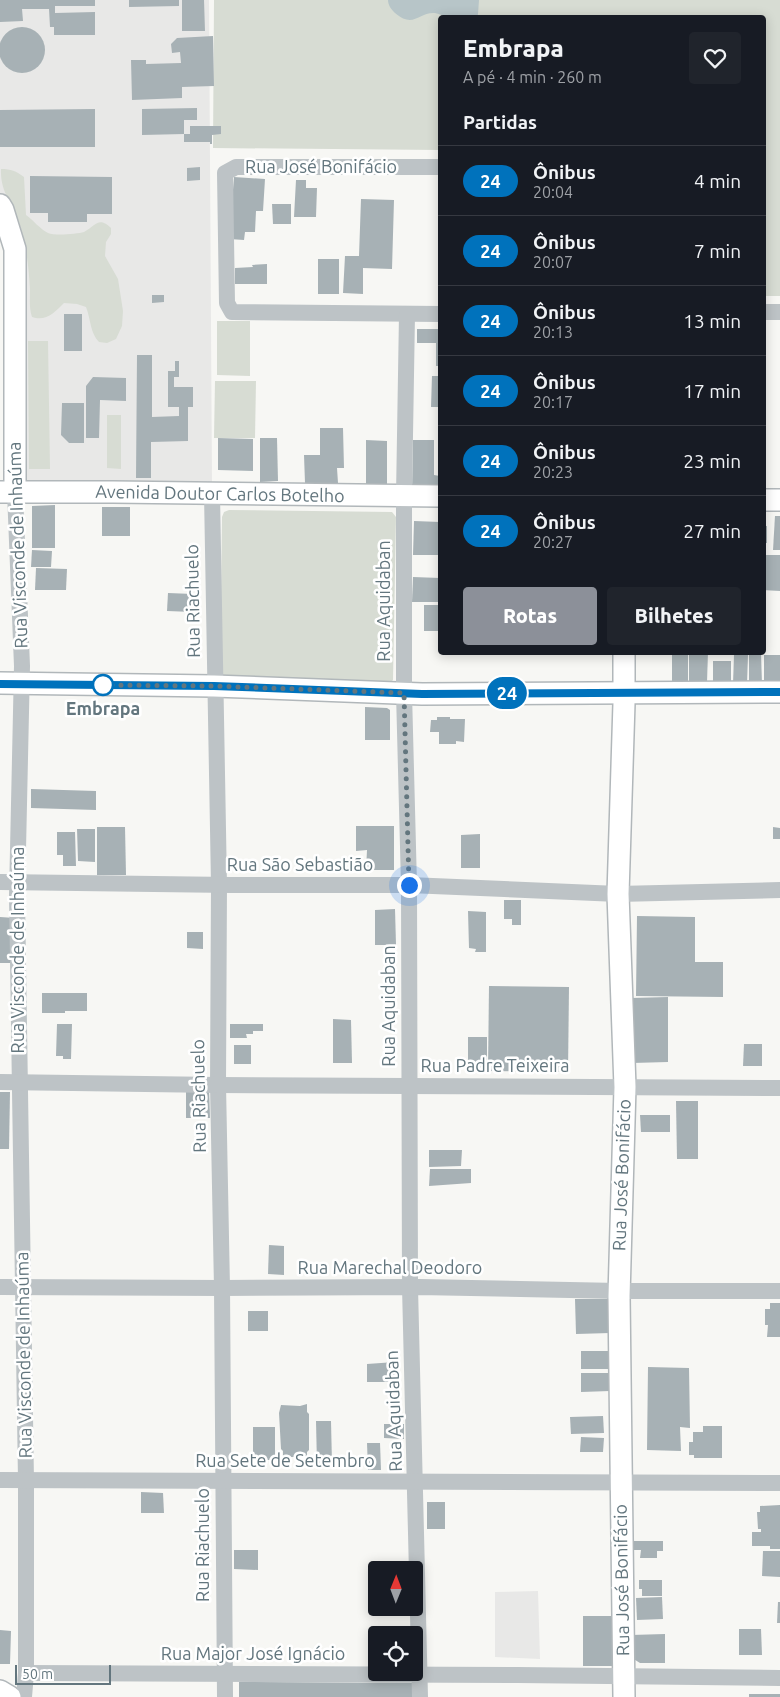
<!DOCTYPE html>
<html lang="pt">
<meta charset="utf-8">
<style>
:root{--surface:#171b24;--page:#20242c;--text:#f1f3f6;--muted:#9ea1a6;--line:#363941;--accent:#8c9099}
body{margin:0;font-family:Ubuntu,sans-serif;background:var(--page);color:var(--text);height:100vh;display:flex;flex-direction:column;font-size:19px;white-space:nowrap}
*{box-sizing:border-box;margin:0}
p{font-size:16px;color:var(--muted)}
.icon{flex:none;width:28px;height:28px;fill:none;stroke:currentColor;stroke-width:2;stroke-linecap:round;stroke-linejoin:round}
.map{position:relative;flex:1;overflow:hidden}
.details{position:absolute;left:438px;top:15px;width:328px;height:640px;display:flex;flex-direction:column;background:var(--surface);border-radius:5px;box-shadow:0 2px 12px #0003}
.details>*{flex:none}
.badge{padding:0 10px;border-radius:16px;font-size:18px;line-height:32px}
.needle{width:32px;rotate:1deg}
.fabs{position:absolute;left:368px;top:1561px;display:grid;gap:10px}
.fabs a{display:grid;place-items:center;width:55px;height:55px;border-radius:5px;background:var(--surface);box-shadow:0 2px 12px #0003;font-size:25px}
.scale{position:absolute;left:15px;bottom:12px;width:96px;box-sizing:border-box;padding-left:5px;border:2px solid #63767e;border-top:0;font-size:14px;line-height:18px;white-space:nowrap;color:#63767e;-webkit-text-stroke:4px #fff;paint-order:stroke}
.you{position:absolute;width:25px;height:25px;margin:-12px;border:4px solid #fff;border-radius:50%;background:#1a73e8;box-shadow:0 0 0 8px #1a73e833}
.map>.badge{position:absolute;translate:-50% -50%;box-shadow:0 0 0 2px #fff}
h2{padding:0 25px;font-size:19px;line-height:45px}
.round{display:grid;place-items:center;flex:none;width:52px;height:52px;border-radius:5px;background:var(--page)}
.overview{display:flex;align-items:center;justify-content:space-between;height:85px;padding:0 25px}
h1{font-size:24px;font-weight:800;line-height:38px}
.cta{display:flex;gap:10px;margin-top:auto;padding:10px 25px}
.cta a{flex:1;height:58px;border-radius:5px;background:var(--accent);color:#fff;font-size:20px;font-weight:800;line-height:58px;text-align:center}
.cta a+a{background:var(--page);color:var(--text)}
ul{padding:0;list-style:none}
li{display:flex;align-items:center;gap:15px;height:70px;padding:0 25px;border-top:1px solid var(--line)}
li div{flex:1}
li b{display:block;font-size:19px}
li em{font-style:normal}
li .badge{min-width:55px;font-weight:700;text-align:center}
.map>svg:first-child{display:block}
</style>
<div class="map">
<svg width="780" height="1697" viewBox="0 0 780 1697">
<rect width="100%" height="100%" fill="#f7f7f4"/>
<g fill="#e8e8e7">
<polygon points="0,0 209,0 212,485 26,483 24,291 0,195"/>
<polygon points="538,1591 540,1659 495,1657 495,1592"/>
</g>
<g fill="#d7dcd3">
<polygon points="214,0 780,0 780,296 763,296 762,18 440,18 440,150 213,148"/>
<path d="M1 169C11 169 16 171 24 177L26 215C33 220 40 229 48 233 55 236 77 234 84 232 96 226 98 216 111 228V234L106 242 105 256 118 279 123 311 122 326 116 339 107 343 99 342C90 333 91 320 86 307L77 304 64 303C55 312 46 322 32 317 29 308 30 300 30 290 29 268 26 243 19 222 12 202 0 192 1 169Z"/>
<polygon points="217,321 250,321 250,376 217,375"/>
<polygon points="28,341 48,341 50,469 29,469"/>
<polygon points="215,381 256,381 255,438 214,438"/>
<polygon points="107,415 121,415 121,469 107,468"/>
<polygon points="229,510 392,512 396,517 393,680 385,688 220,677 222,517 224,512"/>
</g>
<path fill="#b7c5c8" d="M388 0H479L478 14 477 17C468 18 458 19 449 17 444 16 440 14 435 13 418 12 414 29 395 13 391 9 388 5 388 0Z"/>
<g fill="#a7b1b5">
<polygon points="0,0 95,0 95,6 55,6 55,13 95,12 95,35 54,35 54,27 50,27 49,9 22,9 23,21 0,22"/>
<polygon points="129,0 179,0 179,6 129,7"/>
<polygon points="182,0 204,0 205,31 182,31"/>
<circle cx="22" cy="50" r="23"/>
<polygon points="213,36 214,86 182,87 182,98 132,100 131,60 146,60 146,64 181,63 180,52 172,53 171,44 177,38"/>
<polygon points="197,108 197,120 184,120 184,134 190,134 190,126 221,126 221,134 212,135 212,144 210,144 210,142 184,142 184,134 142,135 142,109"/>
<polygon points="95,109 95,147 0,147 0,110"/>
<polygon points="200,167 200,180 187,181 187,168"/>
<polygon points="30,176 112,177 112,214 87,214 87,222 48,222 48,213 30,213"/>
<polygon points="234,177 265,179 263,211 256,211 255,232 245,232 244,240 229,239"/>
<polygon points="296,180 306,180 306,188 317,188 316,217 294,217"/>
<polygon points="361,199 394,200 392,269 363,268 363,294 343,293 345,256 359,256"/>
<polygon points="272,204 291,204 291,224 273,224"/>
<rect x="318" y="259" width="21" height="35"/>
<polygon points="267,264 267,284 235,284 235,268 253,267 252,265"/>
<polygon points="152,295 164,295 164,302 152,303"/>
<rect x="64" y="314" width="18" height="37"/>
<polygon points="417,329 440,329 440,366 436,366 436,343 417,343"/>
<polygon points="137,355 152,355 152,417 179,416 179,407 168,407 168,371 175,371 175,361 179,361 179,377 174,377 174,387 193,387 193,407 188,407 188,441 151,442 151,478 136,478"/>
<polygon points="432,376 440,376 440,407 431,407"/>
<polygon points="93,377 126,378 126,401 100,400 99,438 86,438 86,386"/>
<polygon points="62,403 84,403 84,443 69,443 61,435"/>
<polygon points="320,428 343,428 344,468 337,468 338,483 305,483 304,455 320,455"/>
<polygon points="218,438 253,439 253,471 218,470"/>
<polygon points="260,438 277,438 278,481 260,482"/>
<polygon points="366,440 387,441 387,486 366,486"/>
<polygon points="413,440 434,440 434,475 440,476 440,492 412,492"/>
<polygon points="55,505 55,548 32,548 32,506"/>
<rect x="102" y="507" width="28" height="29"/>
<polygon points="775,516 780,516 780,550 773,550"/>
<polygon points="414,521 440,522 440,555 413,555"/>
<rect x="762" y="526" width="5" height="17"/>
<polygon points="32,550 52,551 51,567 31,567"/>
<polygon points="762,555 780,555 780,591 762,590"/>
<polygon points="36,568 67,569 66,590 35,590"/>
<polygon points="413,577 440,578 440,602 412,602"/>
<polygon points="168,593 193,594 193,612 167,611"/>
<rect x="424" y="605" width="16" height="26"/>
<rect x="672" y="652" width="16" height="30"/>
<polygon points="689,652 708,652 707,682 689,681"/>
<polygon points="749,653 761,653 762,685 749,686"/>
<polygon points="734,655 748,655 747,684 733,684"/>
<rect x="764" y="655" width="16" height="28"/>
<rect x="713" y="661" width="18" height="24"/>
<polygon points="365,707 387,708 390,710 390,740 365,740"/>
<polygon points="437,717 450,717 450,719 465,719 464,742 456,741 456,744 439,744 439,732 430,732 431,720 437,720"/>
<polygon points="31,789 96,791 96,810 31,808"/>
<polygon points="356,826 394,826 394,870 366,870 367,850 356,851"/>
<polygon points="97,827 125,827 126,875 97,875"/>
<polygon points="773,827 780,828 780,839 773,839"/>
<polygon points="77,829 95,829 95,862 78,861"/>
<polygon points="57,832 75,832 76,866 63,866 63,855 57,855"/>
<polygon points="480,834 480,868 461,868 461,835"/>
<polygon points="504,900 521,900 521,925 512,925 512,919 504,919"/>
<polygon points="395,909 396,945 375,945 375,910"/>
<polygon points="468,911 486,912 486,952 475,952 476,949 469,948"/>
<polygon points="637,916 695,917 695,962 723,962 723,997 636,996"/>
<polygon points="0,917 15,918 14,963 0,963"/>
<polygon points="187,932 203,932 203,949 187,948"/>
<polygon points="489,986 569,987 568,1072 488,1071"/>
<polygon points="42,993 87,993 87,1011 65,1011 65,1013 42,1013"/>
<polygon points="668,997 668,1062 632,1063 631,998"/>
<polygon points="333,1019 351,1020 352,1063 333,1063"/>
<polygon points="57,1024 72,1024 71,1059 63,1059 63,1056 56,1056"/>
<polygon points="230,1024 263,1024 263,1031 253,1031 253,1034 246,1034 247,1038 230,1038"/>
<polygon points="468,1037 487,1037 487,1068 468,1067"/>
<polygon points="744,1044 762,1044 762,1066 743,1066"/>
<rect x="234" y="1045" width="17" height="19"/>
<polygon points="186,1089 209,1089 210,1118 186,1118"/>
<polygon points="0,1092 10,1092 9,1149 0,1149"/>
<polygon points="676,1101 698,1101 698,1159 677,1159"/>
<polygon points="640,1115 670,1115 670,1132 641,1132"/>
<polygon points="429,1150 462,1150 461,1166 429,1167"/>
<polygon points="430,1169 471,1169 471,1183 429,1186"/>
<polygon points="269,1245 284,1246 284,1275 268,1274"/>
<polygon points="575,1299 609,1299 610,1333 576,1334"/>
<polygon points="770,1303 780,1303 780,1337 767,1337 768,1325 765,1325 765,1309 770,1309"/>
<rect x="248" y="1311" width="20" height="20"/>
<polygon points="581,1351 609,1351 610,1369 581,1369"/>
<polygon points="395,1362 394,1382 367,1382 367,1364"/>
<polygon points="648,1367 689,1368 690,1428 680,1427 681,1451 647,1450"/>
<polygon points="581,1373 609,1373 610,1391 581,1392"/>
<polygon points="307,1404 307,1412 309,1414 309,1450 307,1452 307,1457 283,1457 283,1451 281,1449 279,1413 281,1405 300,1406"/>
<polygon points="603,1416 604,1433 571,1434 570,1417"/>
<polygon points="316,1421 331,1421 332,1464 317,1465"/>
<polygon points="384,1424 404,1424 404,1439 384,1438"/>
<polygon points="703,1426 722,1426 722,1458 694,1458 694,1455 689,1455 689,1442 693,1442 693,1432 703,1432"/>
<rect x="253" y="1427" width="22" height="33"/>
<polygon points="581,1437 604,1438 603,1452 580,1452"/>
<polygon points="367,1443 380,1443 381,1470 368,1470"/>
<polygon points="141,1492 163,1493 164,1513 141,1513"/>
<rect x="427" y="1502" width="18" height="27"/>
<polygon points="780,1505 780,1549 770,1549 770,1546 752,1546 752,1532 761,1532 761,1529 758,1529 757,1512 760,1512 760,1506"/>
<polygon points="632,1541 663,1541 663,1551 657,1551 657,1558 640,1558 641,1550 632,1550"/>
<polygon points="234,1550 258,1550 258,1570 234,1569"/>
<polygon points="763,1551 780,1551 780,1577 762,1576"/>
<polygon points="639,1580 662,1580 662,1596 642,1596 642,1589 639,1589"/>
<polygon points="662,1597 663,1619 637,1620 636,1598"/>
<polygon points="778,1602 780,1602 780,1623 777,1623"/>
<rect x="583" y="1616" width="31" height="50"/>
<polygon points="739,1629 761,1629 762,1655 739,1655"/>
<polygon points="0,1630 11,1631 10,1664 0,1664"/>
<polygon points="665,1634 665,1663 640,1663 632,1658 631,1635"/>
<polygon points="239,1682 413,1683 413,1697 239,1697"/>
<rect x="749" y="1694" width="31" height="3"/>
</g>
<g fill="none" stroke-linecap="round" stroke-linejoin="round">
<defs>
<g id="major">
<polyline points="0,205 3,210 15,249 15,492"/>
<polyline points="0,492 113,492 440,496"/>
<polyline points="762,500 780,500"/>
<polyline points="624,652 624,703 618,894 625,1087 619,1296 624,1697"/>
<polyline points="0,683 214,686 422,694 780,692"/>
<polyline points="0,1691 10,1697"/>
</g>
</defs>
<use href="#major" stroke="#b1b7ba" stroke-width="24"/>
<g stroke="#bdc3c6" stroke-width="16">
<polyline points="440,167 236,167 225,173 227,303 232,312 440,314"/>
<polyline points="762,312 780,312"/>
<polyline points="407,314 404,496 404,693 409,885 410,1287 420,1697"/>
<polyline points="15,492 22,666 17,896 26,1481 26,1673 24,1697"/>
<polyline points="212,494 219,885 218,1085 222,1288 225,1697"/>
<polyline points="0,882 231,885 409,885 618,894 780,890"/>
<polyline points="0,1082 218,1085 780,1088"/>
<polyline points="0,1287 222,1288 419,1287 619,1291 780,1291"/>
<polyline points="0,1480 780,1483"/>
<polyline points="26,1673 518,1675 780,1678"/>
</g>
<use href="#major" stroke="#fff" stroke-width="21"/>
</g>
<g fill="none" stroke-linecap="round" stroke-linejoin="round">
<defs>
<polyline id="line" points="0,684 214,686 422,694 780,692"/>
</defs>
<use href="#line" stroke="#fff" stroke-width="11"/>
<use href="#line" stroke="#0072bc" stroke-width="8"/>
<polyline stroke="#63767e" stroke-width="5" stroke-dasharray="0 9" points="103,685 214,686 404,693 409,885"/>
</g>
<circle fill="#fff" stroke="#0072bc" stroke-width="2.5" cx="103" cy="685" r="10"/>
<g text-anchor="middle" stroke-width="5" stroke-linejoin="round" paint-order="stroke">
<g font-size="18" fill="#63767e" stroke="#fff">
<text x="321" y="173">Rua José Bonifácio</text>
<text transform="translate(220 494) rotate(1)" y="6">Avenida Doutor Carlos Botelho</text>
<text transform="translate(18 545) rotate(-92)" y="6">Rua Visconde de Inhaúma</text>
<text transform="translate(193 601) rotate(-91)" y="6">Rua Riachuelo</text>
<text transform="translate(384 601) rotate(-90)" y="6">Rua Aquidaban</text>
<text x="300" y="871">Rua São Sebastião</text>
<text transform="translate(18 950) rotate(-90)" y="6">Rua Visconde de Inhaúma</text>
<text transform="translate(389 1006) rotate(-90)" y="6">Rua Aquidaban</text>
<text x="495" y="1072">Rua Padre Teixeira</text>
<text transform="translate(199 1096) rotate(-91)" y="6">Rua Riachuelo</text>
<text transform="translate(622 1175) rotate(-88)" y="6">Rua José Bonifácio</text>
<text x="390" y="1274">Rua Marechal Deodoro</text>
<text transform="translate(24 1355) rotate(-91)" y="6">Rua Visconde de Inhaúma</text>
<text transform="translate(394 1411) rotate(-92)" y="6">Rua Aquidaban</text>
<text x="285" y="1467">Rua Sete de Setembro</text>
<text transform="translate(203 1545) rotate(-90)" y="6">Rua Riachuelo</text>
<text transform="translate(622 1580) rotate(-91)" y="6">Rua José Bonifácio</text>
<text x="253" y="1660">Rua Major José Ignácio</text>
</g>
<g font-size="18" font-weight="bold" fill="#63767e" stroke="#fff">
<text x="103" y="715">Embrapa</text>
</g>
</g>
</svg>
<div class="fabs">
<a><svg class="needle" viewBox="-14 -14 28 28"><path d="M0-13l5 13h-10z" fill="#e53935"/><path d="M0 13l5-13h-10z" fill="#9ea1a6"/></svg></a>
<a><svg class="icon" aria-label="locate" viewBox="0 0 24 24"><circle cx="12" cy="12" r="6"/><path d="M12 2v4M12 18v4M2 12h4M18 12h4"/></svg></a>
</div>
<div class="scale">50 m</div>
<div class="you" style="left:409px;top:885px"></div>
<b class="badge" style="left:507px;top:693px;background:#0072bc;color:#fff">24</b>
<section class="details">
<div class="overview"><div><h1>Embrapa</h1><p>A pé · 4 min · 260 m</p></div><a class="round"><svg class="icon" aria-label="heart" viewBox="0 0 24 24"><path d="M12 20l-8-8c-3-5 5-10 8-4 3-6 11-1 8 4z"/></svg></a></div>
<h2>Partidas</h2>
<ul>
<li><span class="badge" style="background:#0072bc;color:#fff">24</span><div><b>Ônibus</b><p>20:04</p></div><em>4 min</em></li>
<li><span class="badge" style="background:#0072bc;color:#fff">24</span><div><b>Ônibus</b><p>20:07</p></div><em>7 min</em></li>
<li><span class="badge" style="background:#0072bc;color:#fff">24</span><div><b>Ônibus</b><p>20:13</p></div><em>13 min</em></li>
<li><span class="badge" style="background:#0072bc;color:#fff">24</span><div><b>Ônibus</b><p>20:17</p></div><em>17 min</em></li>
<li><span class="badge" style="background:#0072bc;color:#fff">24</span><div><b>Ônibus</b><p>20:23</p></div><em>23 min</em></li>
<li><span class="badge" style="background:#0072bc;color:#fff">24</span><div><b>Ônibus</b><p>20:27</p></div><em>27 min</em></li>
</ul>
<div class="cta"><a>Rotas</a><a>Bilhetes</a></div>
</section>
</div>
